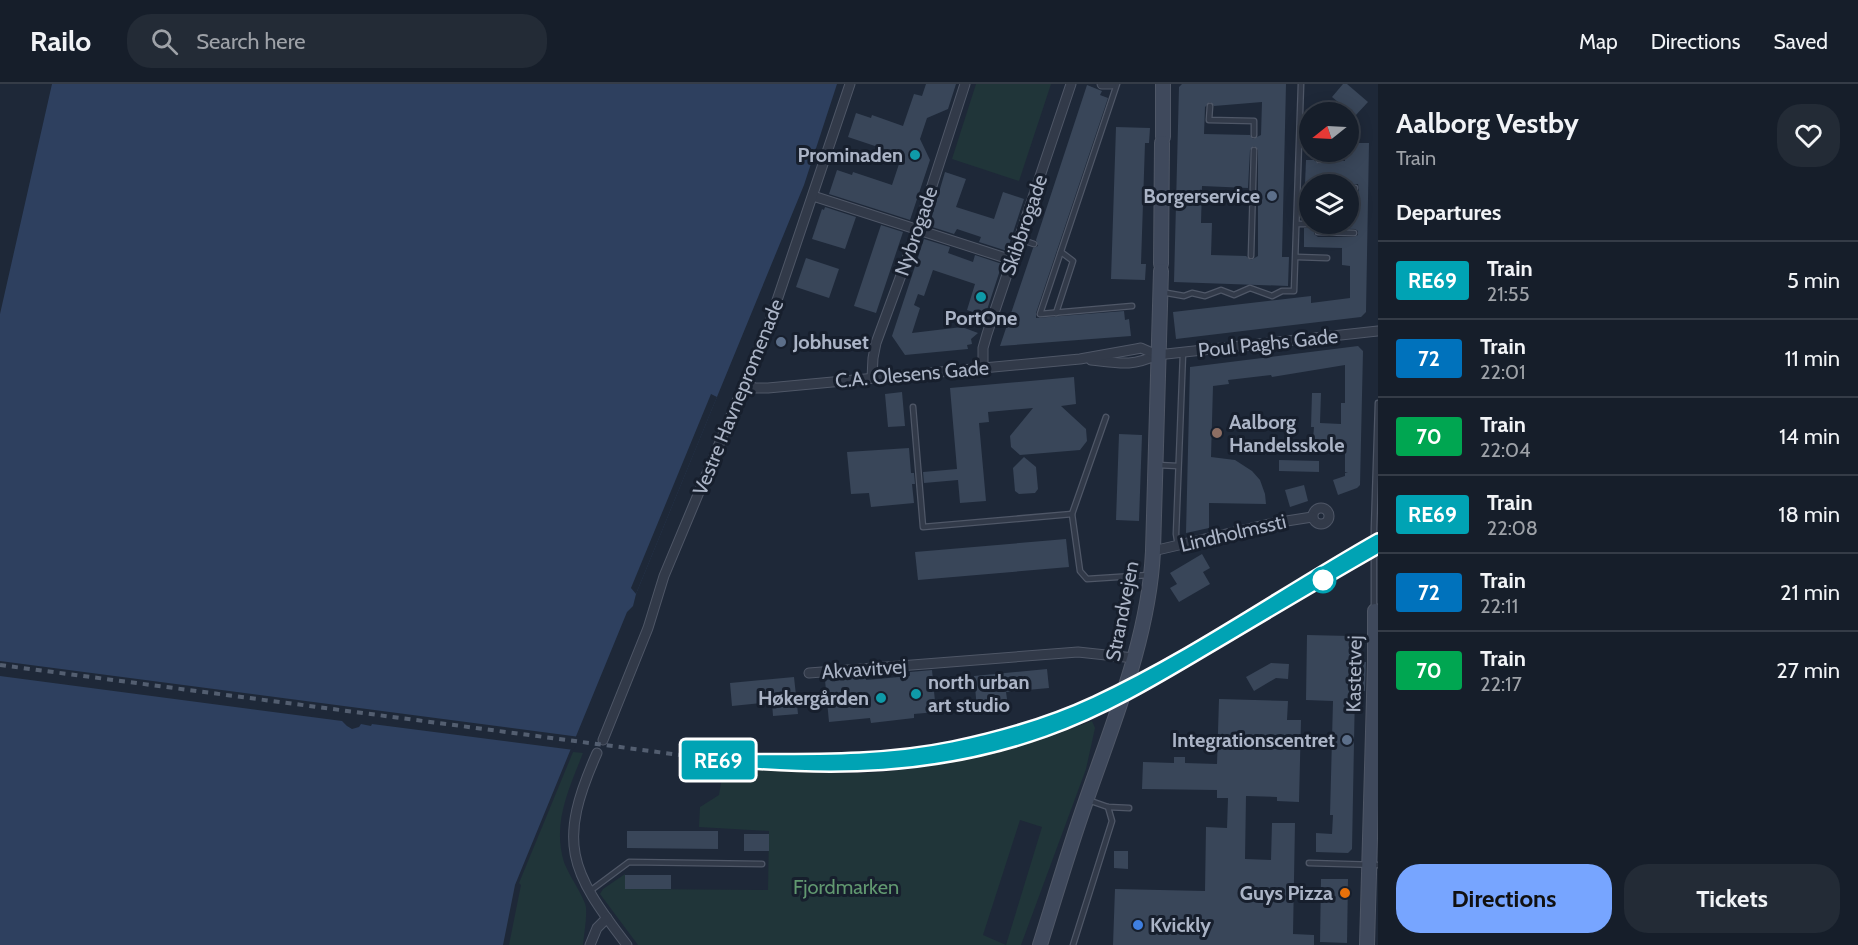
<!DOCTYPE html>
<meta charset="utf-8">
<style>
:root{--surface:#161e2a;--page:#232b36;--text:#f1f3f6;--muted:#9ea2a8;--line:#353c47;--accent:#77a5ff}
body{margin:0;font-family:Cabin,sans-serif;background:var(--page);color:var(--text);height:100vh;display:flex;flex-direction:column;font-size:22px;white-space:nowrap}
*{box-sizing:border-box;margin:0}
p{font-size:20px;color:var(--muted)}
.icon{flex:none;width:33px;height:33px;fill:none;stroke:currentColor;stroke-width:2;stroke-linecap:round;stroke-linejoin:round}
.map{position:relative;flex:1;overflow:hidden}
.details{display:flex;flex-direction:column;background:var(--surface);width:480px}
.details>*{flex:none}
.badge{padding:0 12px;border-radius:4px;font-size:21px;line-height:39px}
.needle{width:39px;rotate:252deg}
.fabs{position:absolute;left:1299px;top:18px;display:grid;gap:12px}
.fabs a{display:grid;place-items:center;width:60px;height:60px;border-radius:50%;background:var(--surface);box-shadow:0 3px 15px #0003,0 0 0 2px var(--line);font-size:30px}
.map>.badge{position:absolute;translate:-50% -50%;box-shadow:0 0 0 3px #fff}
h2{padding:0 18px;font-size:22px;line-height:54px}
.round{display:grid;place-items:center;flex:none;width:63px;height:63px;border-radius:24px;background:var(--page)}
.summary{display:flex;align-items:center;justify-content:space-between;height:102px;padding:0 18px}
h1{font-size:28px;font-weight:800;line-height:45px}
.primary-button{display:flex;gap:12px;margin-top:auto;padding:12px 18px}
.primary-button a{flex:1;height:69px;border-radius:24px;background:var(--accent);color:#111;font-size:24px;font-weight:800;line-height:69px;text-align:center}
.primary-button a+a{background:var(--page);color:var(--text)}
ul{padding:0;list-style:none}
li{display:flex;align-items:center;gap:18px;height:78px;padding:0 18px;border-top:2px solid var(--line)}
li div{flex:1}
li b{display:block;font-size:22px}
li em{font-style:normal}
li .badge{min-width:66px;font-weight:700;text-align:center}
header{display:flex;align-items:center;gap:36px;box-sizing:border-box;height:84px;padding:0 30px;background:var(--surface);border-bottom:2px solid var(--line)}
header strong{font-size:28px}
nav{display:flex;gap:33px;margin-inline-start:auto;font-size:21px}
.search{width:420px;height:54px;background:var(--page);display:flex;align-items:center;gap:15px;box-sizing:border-box;padding:0 21px;border-radius:24px;color:var(--muted);font-size:22px}
main{display:flex;flex:1;min-height:0}
.map>svg:first-child{display:block}
</style>
<header>
<strong>Railo</strong>
<div class="search"><svg class="icon" aria-label="search" viewBox="0 0 24 24"><circle cx="10" cy="10" r="6"/><path d="M15 15l6 6"/></svg>Search here</div>
<nav><a>Map</a><a>Directions</a><a>Saved</a></nav>
</header>
<main>
<div class="map">
<svg width="1378" height="861" viewBox="0 0 1378 861">
<rect width="100%" height="100%" fill="#1e2838"/>
<g fill="#203539" fill-rule="evenodd">
<polygon points="976,0 1051,0 1019,97 952,75"/>
<path d="M1092 637 1095 644 1086 685 1021 861H638L600 810 603 805 625 790 626 805 768 806 769 747 699 743 700 723 719 711 724 681C769 685 815 690 861 689 941 686 1017 665 1092 637ZM1020 736 1042 743 1006 861 983 851Z"/>
<path d="M573 668 583 669C569 705 552 739 564 778 568 790 586 816 586 824 587 835 584 849 583 861H509L521 801 519 799Z"/>
</g>
<polygon fill="#2e405f" points="52,0 837,0 804,101 636,510 633,522 627,528 515,801 503,861 0,861 0,230"/>
<g fill="#1e2838">
<polygon points="711,310 717,313 636,510 631,504"/>
<polygon points="0,577 580,653 574,666 372,640 371,642 361,640 359,643 352,645 347,642 342,637 0,592"/>
</g>
<g fill="#394659" fill-rule="evenodd">
<polygon points="926,0 956,0 948,25 927,34 920,55 930,76 910,136 829,110 837,86 852,91 853,88 892,101 902,71 848,53 856,29 871,34 872,31 903,42 914,10 922,12"/>
<path d="M1182 0H1286L1282 173H1289L1288 202 1174 198 1179 3ZM1210 18 1214 22 1262 18 1261 51 1253 55 1250 51 1204 50 1205 23ZM1254 62 1258 66V172L1251 176 1246 172 1211 171 1212 139H1201L1202 102 1248 104 1250 66Z"/>
<polygon points="1343,0 1347,0 1368,18 1355,32 1332,13"/>
<polygon points="1087,1 1102,7 1100,11 1108,14 1036,229 1036,234 1124,227 1125,236 1129,235 1131,252 1000,262 1033,164 1038,162 1036,156"/>
<polygon points="1116,43 1150,44 1149,59 1145,59 1141,180 1146,180 1145,196 1111,195"/>
<polygon points="1348,59 1369,59 1366,228 1361,233 1176,255 1173,228 1311,212 1311,219 1350,214 1350,182 1342,181 1342,164 1304,163 1304,144 1315,144 1314,150 1318,153 1354,153 1358,151 1358,147 1355,145 1321,144 1322,140 1348,140 1348,108 1358,108 1359,105 1358,100 1305,100 1306,76 1314,76 1319,80 1323,76 1345,77 1345,68 1348,68"/>
<polygon points="945,88 966,95 956,123 994,135 1003,108 1024,115 1007,167 979,158 981,153 957,145 954,150 929,142"/>
<polygon points="825,123 856,133 845,165 812,155 822,125 824,126"/>
<polygon points="881,141 903,148 876,229 854,222"/>
<polygon points="924,155 950,163 948,169 973,178 975,171 1002,180 985,232 967,226 975,200 933,186 924,212 918,210 914,221 920,224 912,249 962,243 978,249 971,255 972,260 967,261 968,265 905,271 892,252"/>
<polygon points="806,174 839,185 829,214 796,203"/>
<polygon points="1358,262 1363,267 1360,401 1357,404 1338,411 1333,396 1345,392 1345,389 1348,388 1345,388 1345,370 1343,370 1343,357 1313,356 1314,343 1311,343 1312,309 1321,309 1320,339 1341,340 1341,319 1345,319 1345,281 1272,293 1271,291 1228,296 1229,300 1213,302 1211,373 1235,376 1252,387 1260,396 1265,410 1266,420 1209,419 1209,444 1186,449 1190,283"/>
<polygon points="1074,293 1076,320 1061,322 1086,345 1087,357 1080,366 1020,371 1011,363 1010,352 1033,324 988,328 989,338 979,339 986,417 960,419 958,396 924,399 923,388 957,385 950,304"/>
<polygon points="902,308 905,342 888,343 885,310"/>
<polygon points="1119,350 1142,351 1139,437 1116,436"/>
<polygon points="909,364 911,389 914,389 915,400 912,400 914,419 871,423 869,409 851,410 847,368"/>
<polygon points="1024,373 1036,383 1038,405 1035,409 1019,410 1015,407 1013,384"/>
<polygon points="1279,376 1319,377 1319,388 1279,387"/>
<polygon points="1304,401 1308,417 1290,423 1285,406"/>
<polygon points="1066,455 1069,483 918,496 915,468"/>
<polygon points="1202,470 1210,484 1203,488 1210,500 1179,518 1170,504 1177,500 1170,489"/>
<polygon points="1307,551 1350,552 1350,578 1366,578 1365,607 1355,606 1352,765 1348,769 1316,768 1316,749 1332,750 1333,731 1330,731 1333,617 1306,616"/>
<polygon points="1271,579 1289,580 1288,595 1276,594 1254,607 1246,593"/>
<polygon points="1047,585 1049,604 1006,608 1008,622 977,625 974,592"/>
<polygon points="932,586 936,628 914,630 914,634 871,639 870,634 829,638 825,596 866,592 866,596 910,592 910,588"/>
<polygon points="794,593 798,630 773,632 772,618 732,622 730,599"/>
<polygon points="1219,615 1288,617 1287,636 1301,636 1299,718 1277,717 1277,713 1246,712 1245,775 1271,776 1272,739 1295,739 1293,850 1314,851 1314,861 1113,861 1115,805 1205,807 1206,743 1227,744 1228,714 1217,714 1217,706 1142,705 1143,678 1174,679 1174,673 1185,673 1185,679 1217,680"/>
<polygon points="627,747 718,747 718,765 627,764"/>
<rect x="744" y="750" width="25" height="17"/>
<polygon points="1114,767 1128,767 1128,785 1114,784"/>
<rect x="625" y="791" width="46" height="14"/>
<polygon points="1321,795 1348,795 1347,859 1320,858"/>
</g>
<g fill="none" stroke-linecap="round" stroke-linejoin="round">
<defs>
<g id="lane">
<polyline points="1117,0 1040,230 1132,222"/>
<polyline points="1210,22 1209,36 1254,37 1254,51"/>
<polyline points="1301,39 1310,51"/>
<polyline points="1316,68 1319,76"/>
<polyline points="1348,104 1355,104"/>
<polyline points="1298,140 1318,140"/>
<polyline points="1318,148 1354,149"/>
<polyline points="1019,155 1034,160"/>
<polyline points="1251,172 1254,66"/>
<polyline points="1297,173 1327,174"/>
<polyline points="1167,209 1184,212 1192,209 1205,212 1221,206 1234,211 1250,204 1272,212 1282,207 1294,207 1301,0"/>
<polyline points="1056,229 1073,177 1061,168"/>
<polyline points="913,323 923,443 1072,430"/>
<polyline points="1106,333 1072,430 1080,487 1087,495 1149,491"/>
<polyline points="1158,381 1178,382"/>
<polyline points="1178,462 1176,450 1183,269"/>
<polyline points="1374,526 1374,445 1378,319"/>
<polyline points="1088,716 1108,723 1129,724"/>
<polyline points="1309,779 1378,781"/>
<polyline points="590,807 629,778 762,780"/>
<polyline points="1073,861 1112,737 1108,723"/>
</g>
<g id="street">
<polyline points="1102,0 1111,0"/>
<polyline points="813,112 1012,176"/>
<path d="M1091 276C1119 279 1131 283 1157 271L1378 247"/>
<polyline points="983,283 983,264 987,250 1071,0"/>
<polyline points="872,294 873,274 876,259 918,145 965,0"/>
<polyline points="744,300 755,304 768,304 1080,275 1136,265 1141,264 1157,271"/>
<circle cx="1321" cy="432" r="8"/>
<polyline points="1153,467 1274,439 1312,433"/>
<polyline points="809,589 1078,568 1134,574"/>
<polyline points="603,656 648,544 664,492 768,243 850,0"/>
<path d="M597 669C557 759 569 786 627 861"/>
<polyline points="590,861 597,844 607,834"/>
</g>
<g id="secondary">
<polyline points="1163,0 1163,53"/>
<polyline points="1161,180 1162,59"/>
<path d="M1040 861C1055 813 1069 765 1086 717 1114 636 1149 553 1153 467L1161 187"/>
<polyline points="1367,861 1375,577 1375,527"/>
</g>
</defs>
<use href="#lane" stroke="#4f5767" stroke-width="7"/>
<use href="#street" stroke="#4f5767" stroke-width="11"/>
<use href="#secondary" stroke="#4f5767" stroke-width="16"/>
<use href="#lane" stroke="#323a49" stroke-width="4.5"/>
<use href="#street" stroke="#323a49" stroke-width="9"/>
<use href="#secondary" stroke="#3f495c" stroke-width="14"/>
<g stroke="#535e70" stroke-width="4" stroke-dasharray="6 6" stroke-linecap="butt">
<path d="M0 581 718 676C831 687 935 686 1045 647 1103 627 1157 595 1210 563 1266 530 1322 496 1378 464"/>
<path d="M850 674C909 673 970 661 1026 644"/>
</g>
</g>
<g fill="none" stroke-linecap="round" stroke-linejoin="round">
<defs>
<path id="line" d="M1378 455C1284 508 1194 572 1095 618 1050 639 1001 653 953 663 876 679 796 675 718 676 831 687 935 686 1045 647 1102 627 1154 596 1206 565 1263 531 1320 497 1378 464"/>
</defs>
<use href="#line" stroke="#fff" stroke-width="14"/>
<use href="#line" stroke="#00a3b4" stroke-width="9"/>
</g>
<g fill="#0f9aa8" stroke="#171f2d" stroke-width="2">
<circle cx="915" cy="71" r="6"/>
<circle cx="981" cy="213" r="6"/>
<circle cx="916" cy="610" r="6"/>
<circle cx="881" cy="614" r="6"/>
</g>
<g fill="#5c6f8a" stroke="#171f2d" stroke-width="2">
<circle cx="1272" cy="112" r="6"/>
<circle cx="781" cy="258" r="6"/>
<circle cx="1347" cy="656" r="6"/>
</g>
<circle fill="#8d6e63" stroke="#171f2d" stroke-width="2" cx="1217" cy="349" r="6"/>
<circle fill="#fff" stroke="#00a3b4" stroke-width="3" cx="1323" cy="496" r="12"/>
<circle fill="#e8710a" stroke="#171f2d" stroke-width="2" cx="1345" cy="809" r="6"/>
<circle fill="#3f7fe0" stroke="#171f2d" stroke-width="2" cx="1138" cy="841" r="6"/>
<g text-anchor="middle" stroke-width="6" stroke-linejoin="round" paint-order="stroke">
<g font-size="20" font-weight="bold" fill="#abb4c6" stroke="#171f2d" text-anchor="end">
<text x="903" y="78">Prominaden</text>
<text x="1260" y="119">Borgerservice</text>
<text x="981" y="241" text-anchor="middle">PortOne</text>
<text x="793" y="265" text-anchor="start">Jobhuset</text>
<text x="1229" y="345" text-anchor="start">Aalborg<tspan x="1229" dy="23">Handelsskole</tspan></text>
<text x="928" y="605" text-anchor="start">north urban<tspan x="928" dy="23">art studio</tspan></text>
<text x="869" y="621">Høkergården</text>
<text x="1335" y="663">Integrationscentret</text>
<text x="1333" y="816">Guys Pizza</text>
<text x="1150" y="848" text-anchor="start">Kvickly</text>
</g>
<g font-size="20" fill="#abb4c6" stroke="#171f2d">
<text transform="translate(1024 141) rotate(-71)" y="7">Skibbrogade</text>
<text transform="translate(916 147) rotate(-71)" y="7">Nybrogade</text>
<text transform="translate(1268 259) rotate(-6)" y="7">Poul Paghs Gade</text>
<text transform="translate(912 290) rotate(-5)" y="7">C.A. Olesens Gade</text>
<text transform="translate(738 313) rotate(-68)" y="7">Vestre Havnepromenade</text>
<text transform="translate(1233 449) rotate(-13)" y="7">Lindholmssti</text>
<text transform="translate(1122 527) rotate(-79)" y="7">Strandvejen</text>
<text transform="translate(864 585) rotate(-4)" y="7">Akvavitvej</text>
<text transform="translate(1354 590) rotate(-89)" y="7">Kastetvej</text>
</g>
<g font-size="20" fill="#619870" stroke="#171f2d">
<text x="846" y="810">Fjordmarken</text>
</g>
</g>
</svg>
<div class="fabs">
<a><svg class="needle" viewBox="-14 -14 28 28"><path d="M0-13l5 13h-10z" fill="#e53935"/><path d="M0 13l5-13h-10z" fill="#9ea2a8"/></svg></a>
<a><svg class="icon" aria-label="layers" viewBox="0 0 24 24"><path d="M12 4l9 5-9 5-9-5zM3 14l9 5 9-5"/></svg></a>
</div>
<b class="badge" style="left:718px;top:676px;background:#00a3b4;color:#fff">RE69</b>
</div>
<section class="details">
<div class="summary"><div><h1>Aalborg Vestby</h1><p>Train</p></div><a class="round"><svg class="icon" aria-label="heart" viewBox="0 0 24 24"><path d="M12 20l-8-8c-3-5 5-10 8-4 3-6 11-1 8 4z"/></svg></a></div>
<h2>Departures</h2>
<ul>
<li><span class="badge" style="background:#00a3b4;color:#fff">RE69</span><div><b>Train</b><p>21:55</p></div><em>5 min</em></li>
<li><span class="badge" style="background:#0072bc;color:#fff">72</span><div><b>Train</b><p>22:01</p></div><em>11 min</em></li>
<li><span class="badge" style="background:#00a651;color:#fff">70</span><div><b>Train</b><p>22:04</p></div><em>14 min</em></li>
<li><span class="badge" style="background:#00a3b4;color:#fff">RE69</span><div><b>Train</b><p>22:08</p></div><em>18 min</em></li>
<li><span class="badge" style="background:#0072bc;color:#fff">72</span><div><b>Train</b><p>22:11</p></div><em>21 min</em></li>
<li><span class="badge" style="background:#00a651;color:#fff">70</span><div><b>Train</b><p>22:17</p></div><em>27 min</em></li>
</ul>
<div class="primary-button"><a>Directions</a><a>Tickets</a></div>
</section>
</main>
